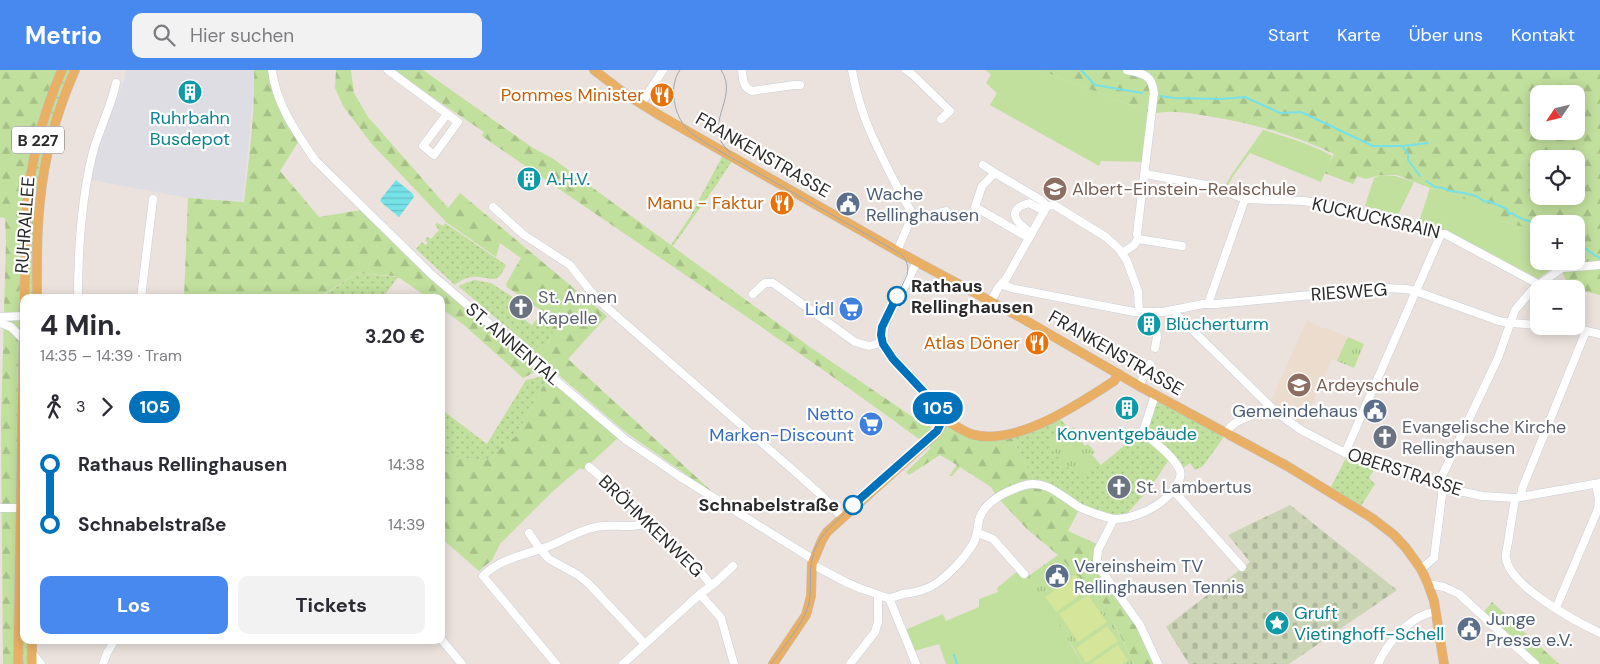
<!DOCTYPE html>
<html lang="de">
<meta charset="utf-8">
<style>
:root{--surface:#fff;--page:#f2f2f3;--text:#2b2b33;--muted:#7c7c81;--accent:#4789ef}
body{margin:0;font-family:"DM Sans",sans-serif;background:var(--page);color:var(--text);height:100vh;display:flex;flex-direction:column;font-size:19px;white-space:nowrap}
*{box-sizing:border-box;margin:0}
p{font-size:16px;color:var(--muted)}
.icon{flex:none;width:28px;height:28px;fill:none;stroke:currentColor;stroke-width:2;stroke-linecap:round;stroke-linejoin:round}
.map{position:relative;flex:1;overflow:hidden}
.side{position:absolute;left:20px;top:224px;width:425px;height:350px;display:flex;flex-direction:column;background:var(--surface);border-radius:10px;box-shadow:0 2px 12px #0003}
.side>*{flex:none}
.badge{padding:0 10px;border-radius:16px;font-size:18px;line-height:32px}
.needle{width:32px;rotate:235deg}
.controls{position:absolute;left:1530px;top:15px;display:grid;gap:10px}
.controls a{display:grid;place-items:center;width:55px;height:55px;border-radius:10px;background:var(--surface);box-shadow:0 2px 12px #0003;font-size:25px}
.map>.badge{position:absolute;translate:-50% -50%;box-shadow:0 0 0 2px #fff}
.legs{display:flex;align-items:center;gap:8px;height:55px;padding:0 20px;font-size:16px}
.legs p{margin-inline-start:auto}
.overview{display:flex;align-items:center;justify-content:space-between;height:85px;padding:0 20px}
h1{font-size:28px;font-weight:700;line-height:38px}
.button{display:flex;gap:10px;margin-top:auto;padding:10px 20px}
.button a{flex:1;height:58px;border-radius:10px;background:var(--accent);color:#fff;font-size:20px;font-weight:700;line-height:58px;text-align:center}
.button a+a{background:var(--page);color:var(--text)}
ul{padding:0 20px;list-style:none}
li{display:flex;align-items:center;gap:18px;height:60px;font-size:19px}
li i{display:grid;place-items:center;width:8px;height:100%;margin:0 6px;background:currentColor}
li i::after{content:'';width:12px;height:12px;margin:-6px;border:4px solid;border-radius:50%;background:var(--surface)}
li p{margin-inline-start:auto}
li:first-child i{background:linear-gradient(#0000 50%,currentColor 0)}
li:last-child i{background:linear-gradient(currentColor 50%,#0000 0)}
header{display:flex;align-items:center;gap:30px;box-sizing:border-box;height:70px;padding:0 25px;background:var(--accent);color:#fff}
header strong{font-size:24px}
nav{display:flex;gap:28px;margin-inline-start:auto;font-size:18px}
.search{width:350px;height:45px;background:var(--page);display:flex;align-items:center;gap:12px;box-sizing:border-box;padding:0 18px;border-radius:10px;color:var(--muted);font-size:19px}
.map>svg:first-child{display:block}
</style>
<header>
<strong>Metrio</strong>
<div class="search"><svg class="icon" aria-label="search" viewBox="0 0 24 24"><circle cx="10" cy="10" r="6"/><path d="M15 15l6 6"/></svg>Hier suchen</div>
<nav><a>Start</a><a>Karte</a><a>Über uns</a><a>Kontakt</a></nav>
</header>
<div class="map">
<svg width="1600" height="594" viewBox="0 0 1600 594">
<defs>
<pattern id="grass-dots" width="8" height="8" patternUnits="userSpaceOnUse" patternTransform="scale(1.25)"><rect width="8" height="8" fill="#c1df9d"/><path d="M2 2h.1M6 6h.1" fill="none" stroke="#a6c087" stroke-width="1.8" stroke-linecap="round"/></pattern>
<pattern id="forest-firs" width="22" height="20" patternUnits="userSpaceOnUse" patternTransform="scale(1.25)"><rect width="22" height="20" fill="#c1df9d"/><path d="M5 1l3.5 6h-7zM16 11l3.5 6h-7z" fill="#a6c087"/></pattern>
<pattern id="cemetery-stones" width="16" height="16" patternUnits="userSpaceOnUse" patternTransform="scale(1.25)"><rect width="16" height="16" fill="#cbd4b5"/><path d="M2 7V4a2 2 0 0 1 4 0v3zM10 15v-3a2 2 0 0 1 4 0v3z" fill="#aeb69c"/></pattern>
<pattern id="park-tufts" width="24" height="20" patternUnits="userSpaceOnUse" patternTransform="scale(1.25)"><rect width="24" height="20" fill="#c1df9d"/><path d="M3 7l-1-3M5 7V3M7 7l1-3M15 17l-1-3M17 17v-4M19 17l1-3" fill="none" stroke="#a6c087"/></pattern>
<pattern id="water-rules" width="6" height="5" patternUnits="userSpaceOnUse" patternTransform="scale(1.25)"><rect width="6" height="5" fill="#76e1e7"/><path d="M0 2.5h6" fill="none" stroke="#66c1c6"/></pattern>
</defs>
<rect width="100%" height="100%" fill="#ebe2dd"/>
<polygon fill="#dedde4" points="126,0 254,0 254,17 243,131 188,128 91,110 100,70 124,11"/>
<polygon fill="#ecdccd" points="1307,250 1325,259 1326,258 1364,274 1354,298 1332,289 1303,355 1271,331"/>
<g fill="url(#grass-dots)">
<polygon points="62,0 74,0 47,87 36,227 24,228 24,570 32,570 31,594 16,594 19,415 17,357 18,280 28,118"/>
<polygon points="724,83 734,88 717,114 673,176 671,175 691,145"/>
<path d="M437 153 443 156 445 153 506 195C504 199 501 206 497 208 493 210 488 208 485 208 473 205 464 207 455 215L416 179 422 172 426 175 428 173 425 170 427 167 431 169 439 160 435 155Z"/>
<polygon points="357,203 398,207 383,227 319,228"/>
<polygon points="474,210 491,213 514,228 508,238 532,255 543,242 552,248 553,264 546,276 533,279 458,216"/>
<polygon points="540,307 548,307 516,366 485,391 455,387 441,378 441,339 487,374 526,310"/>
<polygon points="1155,325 1226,364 1203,396 1195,400 1190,393 1180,400 1170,388 1151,417 1123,448 1114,449 1034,413 1032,406 1010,365 1059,348 1070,359 1073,357 1078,363 1075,365 1085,376 1088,374 1095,382 1092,385 1101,395 1144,359"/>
<polygon points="1348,384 1378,392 1369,408 1375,414 1361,436 1331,417"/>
</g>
<g fill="url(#forest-firs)" fill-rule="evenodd">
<polygon points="0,0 61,0 42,51 24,173 18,280 17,357 19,415 16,594 3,594 1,351 6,171 5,148 0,147"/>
<path d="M254 0H272L273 11 300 69 280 101 319 147 361 140 539 300 523 308 464 255 441 238V228L427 227 398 207 394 206 357 203 319 227 184 228 188 128 244 132C249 89 255 44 254 0Z"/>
<polygon points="336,0 351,0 354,23 368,47 448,138 460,123 607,246 568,289 718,427 624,361 546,294 534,282 534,279 541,275 546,276 550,270 553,262 548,257 552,248 507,217 506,214 521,188 500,173 496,187 446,152 371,73 343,36 335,18"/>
<path d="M392 0H423L533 78 552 88 810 277 917 350 938 361 943 350 963 361 1010 365 1032 406 1034 413 997 427 991 417 960 397 952 406H949L957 395 940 385 909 405 906 402 931 378C785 269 631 170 482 66L484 62Z"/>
<path d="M1040 0H1600V225L1570 218 1560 198 1579 192 1576 189V154H1539V162L1501 151 1454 124 1430 118 1397 105H1380L1366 109 1357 106 1353 114 1324 103 1334 84C1294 64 1250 53 1207 46 1190 43 1170 39 1153 44ZM1539 24H1576V61H1539ZM1539 89H1576V126H1539Z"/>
<polygon points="548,307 619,367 583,400 580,398 552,422 500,474 492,490 479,501 441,468 441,378 455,387 485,391 516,366"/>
<polygon points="1034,414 1080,438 1068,461 1099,475 1096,489 1139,555 1158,594 1134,594 1115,555 1058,485 1027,459 998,428"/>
<polygon points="1492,532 1559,594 1540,594 1483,543"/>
</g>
<polygon fill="url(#cemetery-stones)" points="1290,435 1397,520 1289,594 1189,594 1166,557 1250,492 1228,465"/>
<g fill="url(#park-tufts)">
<polygon points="1348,267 1364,274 1354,298 1337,291"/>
<polygon points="1073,358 1077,362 1074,365 1085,378 1087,376 1092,381 1087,385 1096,396 1084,404 1064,396 1047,371"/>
<polygon points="1058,485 1103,532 1134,594 1082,594 1074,579 1027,507"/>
</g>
<g fill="#c1df9d">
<polygon points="986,0 1040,0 1153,44 1146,92 1101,91 1099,96 990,35 997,23 986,13 991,5"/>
<path d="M1263 60C1287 67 1310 74 1332 86L1321 112 1250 83 1233 106 1226 119 1224 118 1232 104Z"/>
<polygon points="1380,105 1395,106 1414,112 1398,145 1365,136 1374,108"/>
<polygon points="1430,118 1454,124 1499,145 1501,151 1539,162 1539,191 1574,191 1556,195 1538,209 1464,170 1419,152"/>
<polygon points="1019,500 1024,506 1027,507 1055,548 1082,594 946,594 939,574 914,581 905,560 943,544 946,551 979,537 979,529 998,522 997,518"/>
</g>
<g fill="#d5e599">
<polygon points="1075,505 1086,521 1056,542 1045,527"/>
<polygon points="1088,525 1107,552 1078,572 1059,544"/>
<polygon points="1107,556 1118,571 1086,593 1076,578"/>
<polygon points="1118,575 1128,590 1122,594 1090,594"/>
</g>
<polygon fill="url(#water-rules)" points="396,110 413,124 414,127 399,147 382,133 380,130"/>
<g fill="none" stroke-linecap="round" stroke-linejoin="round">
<g stroke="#76e1e7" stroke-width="2">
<polyline points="1081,0 1095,15 1142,23"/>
<polyline points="1160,26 1174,28 1221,29 1245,27 1280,43 1301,42 1373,76 1402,76 1408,84 1408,90 1420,106"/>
<polyline points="1403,76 1428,73"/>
<path d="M1426 111 1435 117 1443 118 1450 121 1464 123 1476 126 1485 132 1488 131 1507 139 1509 144 1512 143C1519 150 1531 150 1539 156"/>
<path d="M1576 174C1586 176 1591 185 1600 188"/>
<polyline points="954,585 957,594"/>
</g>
<defs>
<g id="minor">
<path d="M272 0C276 34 296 62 315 90L431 204 626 370 679 406 814 490"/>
<polyline points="388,0 458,52 434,85 423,76 447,44"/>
<path d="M742 0C743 9 743 18 752 21L794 15H800"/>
<path d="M852 0C859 39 870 63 887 97 895 113 903 129 913 144"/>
<polyline points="906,0 912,4 950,41 941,49"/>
<polyline points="641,34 663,0"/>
<polyline points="983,95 995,103"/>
<polyline points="1145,104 1207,115 1245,129 1304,131 1337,137 1429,162 1441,164 1445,164 1538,214"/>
<polyline points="1047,136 1054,135 1106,167 1119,179 1127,191 1138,221 1139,242"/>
<polyline points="493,137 524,165 570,195 596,228 801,407 821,425 842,447"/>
<polyline points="913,144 927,146 946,141"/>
<path d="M1032 163C1017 154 1004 140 1029 133L1044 141"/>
<polyline points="1029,168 975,137 982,116 995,103 1041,130 1047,136"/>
<polyline points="1138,169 1182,176"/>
<polyline points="897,181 913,144"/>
<path d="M1122 183 1134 175 1138 169 1137 164 1154 23C1152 4 1143 4 1127 0"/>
<path d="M917 192 886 253C882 264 882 273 889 282L938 335 941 339 944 349"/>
<polyline points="1002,214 1011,218 1134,242 1163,242 1203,234 1216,234 1385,218 1406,219 1415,221 1499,251 1510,253 1539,255"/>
<polyline points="753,224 765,213 773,213 855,272 869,276 884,272"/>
<path d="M78 228C78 180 81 132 92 86 98 61 111 38 116 13"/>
<polyline points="141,228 153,129"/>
<polyline points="991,231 998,218 1006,209 1047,136"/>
<polyline points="1208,234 1245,129"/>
<polyline points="1172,240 1276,342 1301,360 1345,383 1406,399 1450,419 1482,426 1515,428 1600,413"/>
<polyline points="1154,242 1157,267 1155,278"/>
<polyline points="0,247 24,246"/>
<polyline points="0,253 11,257 23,269"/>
<polyline points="1565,256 1600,264"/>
<polyline points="1139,316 1150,294"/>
<path d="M1226 364C1234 346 1257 348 1269 336"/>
<polyline points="1345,383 1441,164"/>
<path d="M589 397C613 416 635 438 658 460 676 477 696 495 711 515"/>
<polyline points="1173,420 1242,497"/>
<polyline points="1521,427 1522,419 1586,261"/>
<path d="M1515 428C1513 443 1510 458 1508 473 1507 478 1505 484 1506 488 1509 516 1577 552 1600 563"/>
<polyline points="0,438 21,438"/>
<polyline points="1114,449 1098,480 1097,490 1101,500 1140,555 1158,594"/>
<polyline points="529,463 540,479 549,489 578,505 589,514 645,574"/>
<polyline points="978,463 993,469 1024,504"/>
<path d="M812 494C834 506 850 516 874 523 878 525 884 527 888 528 893 528 899 525 903 524 911 523 918 522 925 519 943 513 965 488 974 472 978 464 977 455 980 447 986 431 1007 421 1022 416 1045 408 1061 426 1079 437 1087 441 1107 448 1115 449 1132 449 1155 439 1167 427 1172 422 1183 409 1180 401 1175 387 1154 372 1143 362L1155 325"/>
<polyline points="1421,499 1434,488 1442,425 1441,414 1442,406 1498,288 1515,240 1533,219 1562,198 1600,195"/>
<polyline points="1428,514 1444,517 1459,524 1535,594"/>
<polyline points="700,524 721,548 734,594"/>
<polyline points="889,528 916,594"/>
<polyline points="1556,538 1598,439 1599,429 1596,414"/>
<polyline points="441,569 462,594"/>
<polyline points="32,583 41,594"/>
<polyline points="103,594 107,583 115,570"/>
<path d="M556 594 483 506C500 488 527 485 549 476 565 470 579 460 596 457 616 453 630 460 650 452"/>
<polyline points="623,594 700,524 716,512 733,496"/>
<polyline points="850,594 875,562 878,552 878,525"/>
<path d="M1378 594C1387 573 1412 544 1436 542"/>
</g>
<g id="major">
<polyline points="594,0 624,23 659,45 897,181 1018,246 1139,316 1287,396 1372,448 1394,465 1406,478 1421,499 1428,514 1434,531 1444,594"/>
<path d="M37 228C37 196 36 164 40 132 44 87 57 41 75 0"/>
<path d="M18 594 26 143C30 94 42 46 62 0"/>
<polyline points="32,594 32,570"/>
<path d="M773 594 806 545 811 526 812 494 822 470 827 462 938 362 944 349C954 354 964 363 975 365 1018 375 1079 334 1114 311L1119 304"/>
</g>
</defs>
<use href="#minor" stroke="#c8ced7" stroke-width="9"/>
<use href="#major" stroke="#c3c3c3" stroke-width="10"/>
<use href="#minor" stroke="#fff" stroke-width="8"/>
<use href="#major" stroke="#e8af65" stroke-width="9"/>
<g stroke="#a0a7b3" stroke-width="1">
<path d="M680 0C668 16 674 45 687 59 693 66 702 70 709 75L901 184C907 190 909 197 907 205L882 257C874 298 960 328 937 361 907 388 875 413 846 442 836 452 825 460 818 473 806 496 813 511 809 533 804 554 783 577 771 594"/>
<path d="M721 0C741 29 698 57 731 83"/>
</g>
</g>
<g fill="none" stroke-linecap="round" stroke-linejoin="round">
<defs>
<path id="line-1" d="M853 435 937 361C943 352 942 344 937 336L893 289 883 274 881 265 882 257 897 226"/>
</defs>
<use href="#line-1" stroke="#fff" stroke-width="11"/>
<use href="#line-1" stroke="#0072bc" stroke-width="8"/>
</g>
<defs>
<symbol id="building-disc" viewBox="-11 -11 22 22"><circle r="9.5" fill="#0f9aa8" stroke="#fff"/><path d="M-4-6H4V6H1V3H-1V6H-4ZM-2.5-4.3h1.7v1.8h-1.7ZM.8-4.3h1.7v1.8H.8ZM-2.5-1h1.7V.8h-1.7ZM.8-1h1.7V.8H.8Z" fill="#fff"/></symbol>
<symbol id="restaurant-disc" viewBox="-11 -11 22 22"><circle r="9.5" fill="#e8710a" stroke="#fff"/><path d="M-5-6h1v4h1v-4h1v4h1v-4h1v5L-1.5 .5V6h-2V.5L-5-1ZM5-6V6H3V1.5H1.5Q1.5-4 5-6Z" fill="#fff"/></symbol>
<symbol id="school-disc" viewBox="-11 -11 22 22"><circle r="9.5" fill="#8d6e63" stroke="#fff"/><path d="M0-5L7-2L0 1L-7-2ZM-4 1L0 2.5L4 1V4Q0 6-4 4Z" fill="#fff"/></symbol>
<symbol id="civic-disc" viewBox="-11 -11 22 22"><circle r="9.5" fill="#5c6f8a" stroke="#fff"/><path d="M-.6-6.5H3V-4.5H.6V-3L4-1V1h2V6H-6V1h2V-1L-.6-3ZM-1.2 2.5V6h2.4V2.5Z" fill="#fff"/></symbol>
<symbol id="church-disc" viewBox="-11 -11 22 22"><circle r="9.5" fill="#6b7280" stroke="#fff"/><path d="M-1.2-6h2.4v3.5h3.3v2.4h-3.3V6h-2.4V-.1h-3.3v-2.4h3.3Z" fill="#fff"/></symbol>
<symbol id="supermarket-disc" viewBox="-11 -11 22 22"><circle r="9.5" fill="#3f7fe0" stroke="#fff"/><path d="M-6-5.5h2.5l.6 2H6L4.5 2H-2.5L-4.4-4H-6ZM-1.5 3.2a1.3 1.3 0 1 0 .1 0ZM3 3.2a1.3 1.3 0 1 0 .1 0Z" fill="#fff"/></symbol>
<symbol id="sight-disc" viewBox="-11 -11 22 22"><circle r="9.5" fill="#0f9aa8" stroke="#fff"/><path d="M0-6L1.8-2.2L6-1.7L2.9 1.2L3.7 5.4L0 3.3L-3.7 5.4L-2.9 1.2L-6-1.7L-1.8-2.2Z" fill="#fff"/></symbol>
</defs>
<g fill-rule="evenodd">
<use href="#building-disc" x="176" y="8" width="28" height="28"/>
<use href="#restaurant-disc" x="648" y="11" width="28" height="28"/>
<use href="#building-disc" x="515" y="95" width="28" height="28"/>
<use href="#school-disc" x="1041" y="105" width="28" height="28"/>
<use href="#restaurant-disc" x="768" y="119" width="28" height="28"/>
<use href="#civic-disc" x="834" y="120" width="28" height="28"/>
<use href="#church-disc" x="507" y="223" width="28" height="28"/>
<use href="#supermarket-disc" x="837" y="225" width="28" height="28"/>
<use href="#building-disc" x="1135" y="240" width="28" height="28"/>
<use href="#restaurant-disc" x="1023" y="259" width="28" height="28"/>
<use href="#school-disc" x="1285" y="301" width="28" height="28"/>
<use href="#building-disc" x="1113" y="324" width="28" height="28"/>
<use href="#civic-disc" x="1361" y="327" width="28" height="28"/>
<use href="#supermarket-disc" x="857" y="340" width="28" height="28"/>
<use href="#church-disc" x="1371" y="353" width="28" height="28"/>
<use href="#church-disc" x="1105" y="403" width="28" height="28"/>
<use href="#civic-disc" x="1043" y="492" width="28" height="28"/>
<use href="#sight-disc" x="1263" y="539" width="28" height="28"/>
<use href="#civic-disc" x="1455" y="545" width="28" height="28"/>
</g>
<g fill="#fff" stroke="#0072bc" stroke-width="2.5">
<circle cx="897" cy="226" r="9"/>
<circle cx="853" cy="435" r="9"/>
</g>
<g text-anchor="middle" stroke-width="4.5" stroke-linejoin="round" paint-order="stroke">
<rect fill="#fff" stroke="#6a6a6a" stroke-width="1" x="12" y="56.5" width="52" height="27" rx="4"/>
<g font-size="16" font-weight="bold" fill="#2a2a2a">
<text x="38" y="76">B 227</text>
</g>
<g font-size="18" fill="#c56008" stroke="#fff" text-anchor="end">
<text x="644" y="31">Pommes Minister</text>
<text x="764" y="139">Manu - Faktur</text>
<text x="1020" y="279">Atlas Döner</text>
</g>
<g font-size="18" fill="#0d838f" stroke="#fff" text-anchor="start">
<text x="190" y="54" text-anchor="middle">Ruhrbahn<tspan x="190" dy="21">Busdepot</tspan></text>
<text x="546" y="115">A.H.V.</text>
<text x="1166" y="260">Blücherturm</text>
<text x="1127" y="370" text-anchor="middle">Konventgebäude</text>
<text x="1294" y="549">Gruft<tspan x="1294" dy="21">Vietinghoff-Schell</tspan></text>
</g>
<g font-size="18" fill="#2a2a2a" stroke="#fff">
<text transform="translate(763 85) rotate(30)" y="6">FRANKENSTRASSE</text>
<text transform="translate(1376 148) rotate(13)" y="6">KUCKUCKSRAIN</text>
<text transform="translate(25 155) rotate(-86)" y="6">RUHRALLEE</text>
<text transform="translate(1349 222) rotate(-4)" y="6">RIESWEG</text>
<text transform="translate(513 274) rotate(40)" y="6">ST. ANNENTAL</text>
<text transform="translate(1116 283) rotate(30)" y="6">FRANKENSTRASSE</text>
<text transform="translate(1405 402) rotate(18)" y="6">OBERSTRASSE</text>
<text transform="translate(651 456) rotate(44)" y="6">BRÖHMKENWEG</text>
</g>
<g font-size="18" fill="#785e54" stroke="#fff" text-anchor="start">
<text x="1072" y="125">Albert-Einstein-Realschule</text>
<text x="1316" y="321">Ardeyschule</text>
</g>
<g font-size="18" fill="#4e5e75" stroke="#fff" text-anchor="start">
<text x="866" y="130">Wache<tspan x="866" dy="21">Rellinghausen</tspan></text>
<text x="1358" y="347" text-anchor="end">Gemeindehaus</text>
<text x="1074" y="502">Vereinsheim TV<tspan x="1074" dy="21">Rellinghausen Tennis</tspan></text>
<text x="1486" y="555">Junge<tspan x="1486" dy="21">Presse e.V.</tspan></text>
</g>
<g font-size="18" font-weight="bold" fill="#2a2a2a" stroke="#fff" text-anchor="start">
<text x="911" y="222">Rathaus<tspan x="911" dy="21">Rellinghausen</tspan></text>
<text x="839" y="441" text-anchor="end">Schnabelstraße</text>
</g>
<g font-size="18" fill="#5b616d" stroke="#fff" text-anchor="start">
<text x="538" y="233">St. Annen<tspan x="538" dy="21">Kapelle</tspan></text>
<text x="1402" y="363">Evangelische Kirche<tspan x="1402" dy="21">Rellinghausen</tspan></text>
<text x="1136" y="423">St. Lambertus</text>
</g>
<g font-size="18" fill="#366cbe" stroke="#fff" text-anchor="end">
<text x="834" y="245">Lidl</text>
<text x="854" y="350">Netto<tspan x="854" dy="21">Marken-Discount</tspan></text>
</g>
</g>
</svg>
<div class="controls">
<a><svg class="needle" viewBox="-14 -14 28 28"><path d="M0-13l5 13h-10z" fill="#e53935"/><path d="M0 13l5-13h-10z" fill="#7c7c81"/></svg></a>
<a><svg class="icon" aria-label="locate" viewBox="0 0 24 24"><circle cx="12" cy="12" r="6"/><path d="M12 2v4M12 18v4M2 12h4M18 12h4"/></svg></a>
<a>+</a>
<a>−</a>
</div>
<b class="badge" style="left:938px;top:338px;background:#0072bc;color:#fff">105</b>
<section class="side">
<div class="overview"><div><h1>4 Min.</h1><p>14:35 – 14:39 · Tram</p></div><b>3.20 €</b></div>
<div class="legs"><svg class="icon" aria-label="walk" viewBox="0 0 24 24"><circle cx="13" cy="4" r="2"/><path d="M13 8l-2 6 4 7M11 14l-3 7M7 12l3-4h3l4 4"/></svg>3<svg class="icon" aria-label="forward" viewBox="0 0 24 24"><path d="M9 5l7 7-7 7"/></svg><b class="badge" style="background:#0072bc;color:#fff">105</b></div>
<ul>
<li><i style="color:#0072bc"></i><b>Rathaus Rellinghausen</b><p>14:38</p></li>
<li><i style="color:#0072bc"></i><b>Schnabelstraße</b><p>14:39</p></li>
</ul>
<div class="button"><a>Los</a><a>Tickets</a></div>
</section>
</div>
